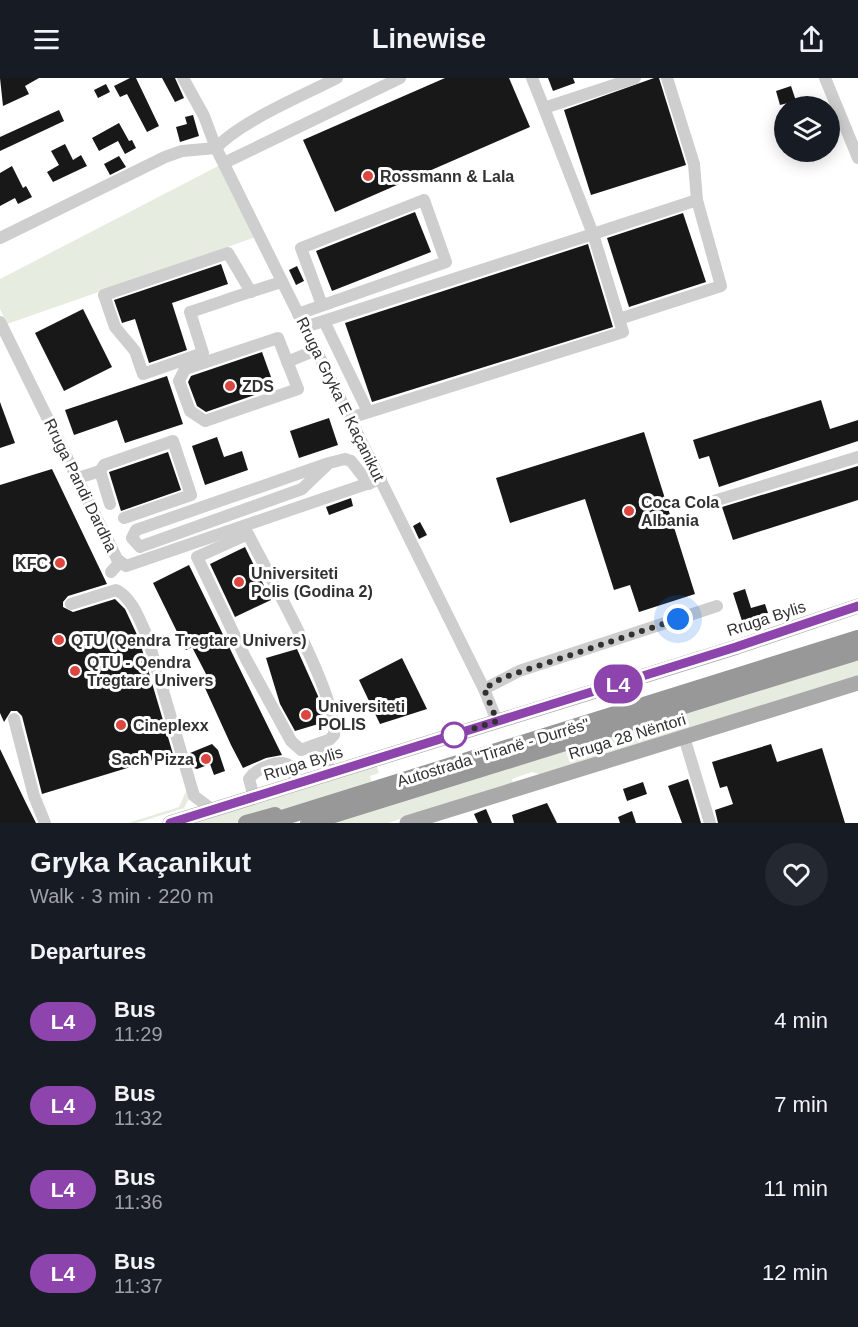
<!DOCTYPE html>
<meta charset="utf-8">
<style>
:root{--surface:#171b24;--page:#242831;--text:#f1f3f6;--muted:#9ea1a6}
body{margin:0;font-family:Helvetica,sans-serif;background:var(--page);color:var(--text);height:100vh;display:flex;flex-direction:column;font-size:22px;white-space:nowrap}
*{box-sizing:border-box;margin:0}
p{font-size:20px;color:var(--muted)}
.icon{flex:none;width:33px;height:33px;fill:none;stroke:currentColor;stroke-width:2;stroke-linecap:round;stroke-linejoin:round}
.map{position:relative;height:745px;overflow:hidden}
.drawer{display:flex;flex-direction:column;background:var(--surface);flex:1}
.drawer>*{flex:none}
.badge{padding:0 12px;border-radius:20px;font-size:21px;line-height:39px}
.tools{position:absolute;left:774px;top:18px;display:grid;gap:12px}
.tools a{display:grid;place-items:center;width:66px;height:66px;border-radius:50%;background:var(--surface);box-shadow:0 3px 15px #0003;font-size:30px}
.you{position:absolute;width:30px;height:30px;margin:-15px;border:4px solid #fff;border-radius:50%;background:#1a73e8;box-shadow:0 0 0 9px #1a73e833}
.map>.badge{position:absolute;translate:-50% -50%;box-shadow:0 0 0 3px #fff}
h2{padding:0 30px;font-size:22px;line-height:54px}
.round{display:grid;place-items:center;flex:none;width:63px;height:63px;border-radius:32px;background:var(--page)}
.headline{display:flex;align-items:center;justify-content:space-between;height:102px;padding:0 30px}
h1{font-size:28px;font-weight:700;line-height:45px}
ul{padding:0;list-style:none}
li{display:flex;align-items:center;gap:18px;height:84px;padding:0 30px}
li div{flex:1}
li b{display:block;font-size:22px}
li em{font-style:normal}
li .badge{min-width:66px;font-weight:700;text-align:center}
header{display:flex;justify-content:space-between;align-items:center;height:78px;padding:0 30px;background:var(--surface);font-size:27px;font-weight:700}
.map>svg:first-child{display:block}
</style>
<header><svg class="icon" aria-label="menu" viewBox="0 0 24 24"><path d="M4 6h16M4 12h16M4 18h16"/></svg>Linewise<svg class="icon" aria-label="share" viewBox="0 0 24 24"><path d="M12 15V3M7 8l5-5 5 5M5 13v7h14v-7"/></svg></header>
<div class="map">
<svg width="858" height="745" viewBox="0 0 858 745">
<rect width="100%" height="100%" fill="#fff"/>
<g fill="#e6ede0">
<polygon points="224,85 259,158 7,246 0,231 0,201"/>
<polygon points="858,580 858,599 543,697 532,694 512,701 513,705 388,745 328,745"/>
<polygon points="376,686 379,695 370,698 372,705 236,745 186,745"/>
<polygon points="187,711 189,721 184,730 137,745 128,745 179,729"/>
</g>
<g fill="#181818">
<polygon points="0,0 39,0 25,8 29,16 3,28"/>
<polygon points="130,0 136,0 159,48 147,54 127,16 120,19 114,8"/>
<polygon points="162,0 175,0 184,20 175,24"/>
<polygon points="445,0 509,0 530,49 335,134 303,62"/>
<polygon points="548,0 573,0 575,5 553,13"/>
<polygon points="654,0 659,0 686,87 591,117 564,32"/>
<polygon points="106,6 110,14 98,20 94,12"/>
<polygon points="791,8 796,23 780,27 776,13"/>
<polygon points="59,32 64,43 0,73 0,59"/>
<polygon points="193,37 199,58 180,64 176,49 187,46 185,39"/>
<polygon points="119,45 129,63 132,62 136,70 125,76 118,63 99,73 92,60"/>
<polygon points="65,66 73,82 81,77 87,88 53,104 47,94 59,87 51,73"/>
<polygon points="119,78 126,89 110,97 104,86"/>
<polygon points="12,88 23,110 26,108 32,119 18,126 15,120 0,128 0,95"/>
<polygon points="415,134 431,174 332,213 316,173"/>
<polygon points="683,135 706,204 629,229 607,160"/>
<polygon points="588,166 613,249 372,324 345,245"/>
<polygon points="221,186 228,206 172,225 187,272 149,285 135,241 122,245 114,222"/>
<polygon points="297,188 304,203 296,207 289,192"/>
<polygon points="83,231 112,289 64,313 35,255"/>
<polygon points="262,274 275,310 206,334 197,328 188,304 191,298"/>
<polygon points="167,298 183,346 125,365 117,342 74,357 65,332"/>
<polygon points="821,322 830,351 858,342 858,363 719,409 709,378 699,381 693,362"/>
<polygon points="0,324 15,365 0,370"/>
<polygon points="329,340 338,367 299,380 290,353"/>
<polygon points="644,354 695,516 639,534 630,507 614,512 585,421 510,445 496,400"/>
<polygon points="217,359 224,379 242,373 248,392 205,407 192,368"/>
<polygon points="168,374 181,412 121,433 109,394"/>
<polygon points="858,388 858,422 733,462 722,429"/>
<polygon points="52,391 107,506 68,518 63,524 63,529 73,534 115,521 125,531 139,561 173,676 42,716 22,638 17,633 11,633 4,644 0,635 0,407"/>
<polygon points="351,420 353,428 329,437 326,429"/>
<polygon points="420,444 427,457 419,461 413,448"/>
<polygon points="245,469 271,522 235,539 210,486"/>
<polygon points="189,487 277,667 282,677 266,680 243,690 231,667 200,599 206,596 192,569 186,572 153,505"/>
<polygon points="745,511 751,530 765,526 768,535 742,543 733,515"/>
<polygon points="297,571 318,618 325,644 295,653 280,626 266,580"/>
<polygon points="402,580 427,631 380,646 359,602"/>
<polygon points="212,666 218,672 225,693 214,697 210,686 197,691 194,690 190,675"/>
<polygon points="771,666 777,684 822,670 845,745 718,745 715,732 733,726 727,708 720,710 712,684"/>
<polygon points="0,671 25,723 36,745 0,745"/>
<polygon points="688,701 690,707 701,745 682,745 668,708"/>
<polygon points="643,704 647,716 627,723 623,711"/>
<polygon points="547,725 557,745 514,745 512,737"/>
<polygon points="486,731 492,745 478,745 474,736"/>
<polygon points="632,733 636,745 620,745 618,739"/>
</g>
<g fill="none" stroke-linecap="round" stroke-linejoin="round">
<g stroke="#cecece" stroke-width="12">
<polyline points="183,0 204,38 216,70 484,611 497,643"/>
<polyline points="532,0 544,30"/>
<polyline points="635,0 544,30 593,156 697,122"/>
<polyline points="825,0 858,80"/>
<polyline points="224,85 400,0"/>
<path d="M0 160 165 79 182 73 216 70C241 43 302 18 337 0"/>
<path d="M251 214 228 175 104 217 115 249 135 273 143 296 203 275 190 234C221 224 251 213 282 204"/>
<polyline points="298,236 446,184 424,122 301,170 322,227"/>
<polyline points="619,241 721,208 697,122 694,86 667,0"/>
<polyline points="324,243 368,334"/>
<polyline points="0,244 117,481 126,488 381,401"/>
<polyline points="305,249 593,156 623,254 350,340"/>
<polygon points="278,260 298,311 205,343 190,333 179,303 185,291"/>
<polyline points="287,284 316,272"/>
<polyline points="329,385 302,411 145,467 140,469 132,460 136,452 329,385 345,381 351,383 369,406"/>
<polyline points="100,393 104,387 173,363 191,417 124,440"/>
<polyline points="78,400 100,393 110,426"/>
<polyline points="714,423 858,379"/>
<polyline points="111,494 120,484"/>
<path d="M71 526 116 512C132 519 140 543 147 558L194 718 213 732"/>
<polyline points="484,611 519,593 717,528"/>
<polyline points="14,641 34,718 45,745"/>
<polyline points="684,659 710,745"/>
<path d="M320 665 329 662 334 657C339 619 267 494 248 456L197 479 246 581 291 663 301 672 320 665 331 695"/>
<path d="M254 719 249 701C256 691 279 680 290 688L298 705"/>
</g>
<g stroke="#a9a9a9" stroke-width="15">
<polyline points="170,745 737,569 858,528"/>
<polyline points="407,745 858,605"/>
</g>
<g stroke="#989898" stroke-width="16">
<polyline points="246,745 275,737"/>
<polyline points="266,745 858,560"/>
<polyline points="308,745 858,574"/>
</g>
</g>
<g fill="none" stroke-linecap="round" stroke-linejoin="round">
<defs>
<polyline id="line" points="170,745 736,569 858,528"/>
</defs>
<use href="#line" stroke="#fff" stroke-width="14"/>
<use href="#line" stroke="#8e44ad" stroke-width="9"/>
<polyline stroke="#313131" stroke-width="6" stroke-dasharray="0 10.8" points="454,657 497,643 484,611 502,600 678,541"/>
</g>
<g fill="#dc4640" stroke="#fff" stroke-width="2">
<circle cx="368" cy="98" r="6"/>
<circle cx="230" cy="308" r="6"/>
<circle cx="629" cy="433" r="6"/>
<circle cx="60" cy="485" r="6"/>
<circle cx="239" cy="504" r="6"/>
<circle cx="59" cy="562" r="6"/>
<circle cx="75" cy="593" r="6"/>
<circle cx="306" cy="637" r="6"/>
<circle cx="121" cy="647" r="6"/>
<circle cx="206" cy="681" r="6"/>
</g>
<circle fill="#fff" stroke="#8e44ad" stroke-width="3" cx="454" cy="657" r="12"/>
<g text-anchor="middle" stroke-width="6" stroke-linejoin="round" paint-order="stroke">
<g font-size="16" font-weight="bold" fill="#313131" stroke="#fff" text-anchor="start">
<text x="380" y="104">Rossmann &amp; Lala</text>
<text x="242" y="314">ZDS</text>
<text x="641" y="430">Coca Cola<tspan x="641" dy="18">Albania</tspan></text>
<text x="48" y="491" text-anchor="end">KFC</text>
<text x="251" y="501">Universiteti<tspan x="251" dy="18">Polis (Godina 2)</tspan></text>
<text x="71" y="568">QTU (Qendra Tregtare Univers)</text>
<text x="87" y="590">QTU - Qendra<tspan x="87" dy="18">Tregtare Univers</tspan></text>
<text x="318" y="634">Universiteti<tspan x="318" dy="18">POLIS</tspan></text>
<text x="133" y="653">Cineplexx</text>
<text x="194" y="687" text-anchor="end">Sach Pizza</text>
</g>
<g font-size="16" fill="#313131" stroke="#fff">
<text transform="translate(341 321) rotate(64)" y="6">Rruga Gryka E Kaçanikut</text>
<text transform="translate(81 407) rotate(64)" y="6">Rruga Pandi Dardha</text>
<text transform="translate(766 540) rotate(-18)" y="6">Rruga Bylis</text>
<text transform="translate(627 658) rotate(-17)" y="6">Rruga 28 Nëntori</text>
<text transform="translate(493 674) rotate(-17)" y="6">Autostrada "Tiranë - Durrës"</text>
<text transform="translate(303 685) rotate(-17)" y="6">Rruga Bylis</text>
</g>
</g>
</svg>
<div class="tools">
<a><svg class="icon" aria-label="layers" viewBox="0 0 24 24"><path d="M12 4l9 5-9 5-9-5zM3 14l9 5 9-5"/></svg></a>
</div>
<div class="you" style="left:678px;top:541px"></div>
<b class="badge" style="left:618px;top:606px;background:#8e44ad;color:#fff">L4</b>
</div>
<section class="drawer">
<div class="headline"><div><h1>Gryka Kaçanikut</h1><p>Walk · 3 min · 220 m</p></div><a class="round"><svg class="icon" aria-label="heart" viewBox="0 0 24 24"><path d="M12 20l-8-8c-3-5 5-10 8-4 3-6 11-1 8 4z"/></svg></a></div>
<h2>Departures</h2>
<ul>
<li><span class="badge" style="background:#8e44ad;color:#fff">L4</span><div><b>Bus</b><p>11:29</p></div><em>4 min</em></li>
<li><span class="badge" style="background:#8e44ad;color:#fff">L4</span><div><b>Bus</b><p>11:32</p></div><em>7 min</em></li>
<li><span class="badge" style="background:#8e44ad;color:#fff">L4</span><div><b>Bus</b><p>11:36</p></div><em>11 min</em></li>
<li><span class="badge" style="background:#8e44ad;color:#fff">L4</span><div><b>Bus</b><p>11:37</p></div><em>12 min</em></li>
</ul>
</section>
